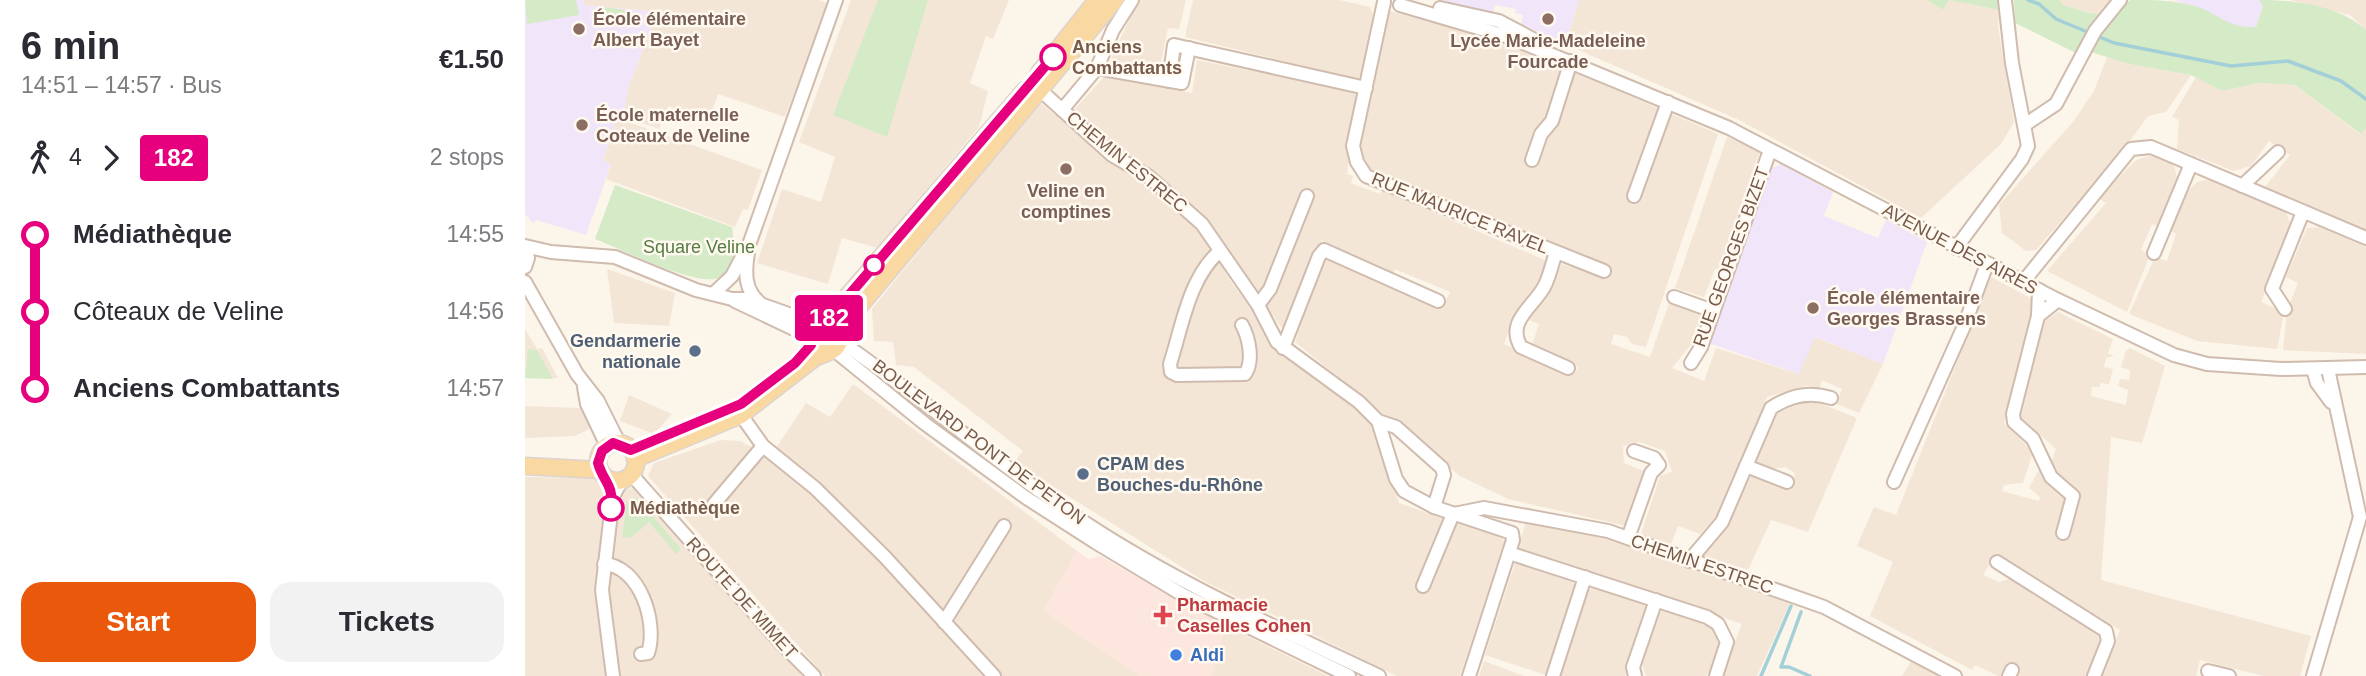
<!DOCTYPE html>
<meta charset="utf-8">
<style>
:root{--surface:#fff;--page:#f2f2f3;--text:#2b2b33;--muted:#7c7c81;--accent:#ea580c}
body{margin:0;font-family:Helvetica,sans-serif;background:var(--page);color:var(--text);height:100vh;display:flex;flex-direction:column;font-size:26px;white-space:nowrap}
*{box-sizing:border-box;margin:0}
p{font-size:23px;color:var(--muted)}
.icon{flex:none;width:38px;height:38px;fill:none;stroke:currentColor;stroke-width:2;stroke-linecap:round;stroke-linejoin:round}
.map{position:relative;flex:1;overflow:hidden}
.sheet{display:flex;flex-direction:column;background:var(--surface);width:525px}
.sheet>*{flex:none}
.badge{padding:0 14px;border-radius:5px;font-size:24px;line-height:46px}
.map>.badge{position:absolute;translate:-50% -50%;box-shadow:0 0 0 4px #fff}
.legs{display:flex;align-items:center;gap:10px;height:77px;padding:0 21px;font-size:23px}
.legs p{margin-inline-start:auto}
.overview{display:flex;align-items:center;justify-content:space-between;height:119px;padding:0 21px}
h1{font-size:38px;font-weight:600;line-height:52px}
.action{display:flex;gap:14px;margin-top:auto;padding:14px 21px}
.action a{flex:1;height:80px;border-radius:21px;background:var(--accent);color:#fff;font-size:28px;font-weight:600;line-height:80px;text-align:center}
.action a+a{background:var(--page);color:var(--text)}
ul{padding:0 21px;list-style:none}
li{display:flex;align-items:center;gap:24px;height:77px;font-size:26px}
li i{display:grid;place-items:center;width:10px;height:100%;margin:0 9px;background:currentColor}
li i::after{content:'';width:18px;height:18px;margin:-9px;border:5px solid;border-radius:50%;background:var(--surface)}
li p{margin-inline-start:auto}
li:first-child i{background:linear-gradient(#0000 50%,currentColor 0)}
li:last-child i{background:linear-gradient(currentColor 50%,#0000 0)}
main{display:flex;flex:1;min-height:0}
.map>svg:first-child{display:block}
</style>
<main>
<section class="sheet">
<div class="overview"><div><h1>6 min</h1><p>14:51 – 14:57 · Bus</p></div><b>€1.50</b></div>
<div class="legs"><svg class="icon" aria-label="walk" viewBox="0 0 24 24"><circle cx="13" cy="4" r="2"/><path d="M13 8l-2 6 4 7M11 14l-3 7M7 12l3-4h3l4 4"/></svg>4<svg class="icon" aria-label="forward" viewBox="0 0 24 24"><path d="M9 5l7 7-7 7"/></svg><b class="badge" style="background:#e6007e;color:#fff">182</b><p>2 stops</p></div>
<ul>
<li><i style="color:#e6007e"></i><b>Médiathèque</b><p>14:55</p></li>
<li><i style="color:#e6007e"></i><span>Côteaux de Veline</span><p>14:56</p></li>
<li><i style="color:#e6007e"></i><b>Anciens Combattants</b><p>14:57</p></li>
</ul>
<div class="action"><a>Start</a><a>Tickets</a></div>
</section>
<div class="map">
<svg width="1841" height="676" viewBox="0 0 1841 676">
<rect width="100%" height="100%" fill="#fcf5e9"/>
<g fill="#f4e6d7">
<polygon points="59,0 294,0 304,4 260,117 193,94 184,119 143,106 134,129 100,117 99,111 103,89 132,12 58,5"/>
<polygon points="326,0 484,0 468,39 461,36 445,83 463,91 454,127 352,248 317,238 303,284 232,263 257,189 296,202 310,157 274,142"/>
<polygon points="613,0 661,0 654,29 643,28 634,73 583,66"/>
<polygon points="668,0 815,0 845,7 848,14 837,76 831,79 660,37"/>
<polygon points="1054,0 1402,0 1418,10 1424,0 1474,10 1473,26 1489,122 1476,144 1396,218 1214,120 1040,44"/>
<polygon points="1535,0 1600,0 1574,15 1538,5"/>
<polygon points="1765,0 1841,0 1841,30 1825,15"/>
<polygon points="865,11 987,45 1193,134 1121,347 1107,344 1102,337 1089,334 1086,344 1125,357 1144,303 1178,315 1169,341 1147,368 1179,381 1191,348 1274,374 1289,337 1358,364 1334,413 1311,404 1317,389 1297,380 1295,387 1281,386 1242,397 1192,516 1175,534 1153,526 1145,546 1116,534 1135,476 1147,472 1140,451 1114,442 1098,446 1099,463 1119,471 1101,526 983,499 935,476 770,342 797,260 802,255 918,306 925,292 870,269 868,276 797,240 761,334 682,222 635,177 589,150 549,110 580,76 667,93 672,60 830,92 833,98 822,174 828,176 826,183 855,194 857,190 1022,261 1012,286 990,314 979,344 1049,374 1053,367 1007,345 1014,324 1004,320 1037,264 1082,279 1085,269 856,176 841,165 836,147"/>
<polygon points="1582,57 1604,64 1666,75 1641,112 1623,116 1596,153 1511,250 1501,251 1477,233 1474,205 1548,122 1569,91"/>
<polygon points="1671,77 1697,91 1734,83 1770,85 1835,134 1841,128 1841,230 1740,187 1765,155 1744,141 1726,166 1709,171 1652,149 1654,120 1647,117"/>
<polygon points="517,104 584,161 654,208 680,238 706,282 765,360 847,421 874,503 917,518 918,528 930,520 975,534 979,542 935,676 872,676 679,581 489,462 498,451 389,367 371,365 368,342 349,341 347,309 512,105"/>
<polygon points="92,118 237,170 223,210 218,209 210,227 81,179 86,164 78,161"/>
<polygon points="1202,137 1235,151 1194,270 1190,269 1179,297 1150,288"/>
<polygon points="1625,156 1640,159 1649,166 1652,177 1634,227 1627,224 1616,250 1625,255 1602,312 1522,271 1581,203 1573,198 1611,160"/>
<polygon points="1685,179 1760,211 1768,228 1736,302 1759,312 1752,349 1672,341 1604,314 1630,257 1642,261 1651,234 1646,231 1664,190 1672,182"/>
<polygon points="1795,227 1841,247 1841,354 1758,350 1762,310 1773,283 1761,277 1782,228"/>
<polygon points="82,269 150,293 144,326 89,323"/>
<polygon points="1466,277 1511,301 1479,423 1508,452 1498,483 1479,485 1477,491 1514,501 1515,497 1504,488 1516,466 1543,496 1531,535 1541,538 1552,503 1526,464 1531,449 1494,416 1517,323 1533,312 1588,339 1583,353 1589,356 1581,358 1579,367 1588,369 1584,384 1575,383 1575,387 1567,387 1566,396 1601,405 1603,390 1593,386 1595,379 1604,380 1605,370 1596,367 1601,351 1605,348 1640,366 1617,443 1586,437 1576,580 1786,636 1775,676 1738,676 1675,660 1671,676 1576,676 1595,630 1471,554 1458,575 1474,582 1488,578 1577,634 1577,643 1563,676 1473,676 1450,665 1447,670 1345,616 1368,562 1332,546 1349,507 1371,515"/>
<polygon points="0,329 12,349 17,348 33,378 0,378"/>
<polygon points="328,384 552,551 519,610 614,676 300,676 123,476 129,463 196,440 215,441 245,457 281,403 305,417"/>
<polygon points="104,395 147,414 129,434 95,421"/>
<polygon points="1287,400 1332,418 1283,532 1246,520 1223,570 1177,556 1204,522 1226,476 1267,490 1270,473 1260,467 1248,469 1231,463 1255,408"/>
<polygon points="0,406 55,408 66,428 50,436 0,438"/>
<polygon points="0,477 72,478 94,495 101,488 112,489 277,676 0,676"/>
<polygon points="1001,521 1073,533 1267,599 1232,676 1196,676 1217,624 993,549"/>
<polygon points="990,563 1048,582 1050,587 1024,676 960,655"/>
<polygon points="1067,588 1120,604 1123,609 1100,676 1034,676 1061,592"/>
<polygon points="1139,611 1175,619 1189,629 1193,643 1191,662 1181,676 1121,676 1116,662 1133,613"/>
<polygon points="698,624 803,676 686,676 697,640"/>
<polygon points="1387,660 1418,676 1377,676"/>
<polygon points="959,661 999,676 954,676"/>
</g>
<polygon fill="#fce6dd" points="552,551 564,559 575,556 698,624 697,640 686,676 614,676 518,610"/>
<g fill="#f1e5f9">
<polygon points="0,0 59,0 59,5 132,12 103,89 99,111 87,117 91,121 78,160 86,164 61,235 12,220 8,223 0,214"/>
<polygon points="913,0 1054,0 1040,44 996,24 998,15 990,13 991,9 970,5 968,12"/>
<polygon points="1648,0 1734,0 1738,6 1731,27 1715,27 1702,24 1674,8"/>
<polygon points="1256,164 1308,192 1299,216 1353,238 1361,220 1402,242 1358,364 1290,337 1274,374 1184,343 1247,168"/>
</g>
<g fill="#d5eac6">
<polygon points="0,0 51,0 54,15 2,24"/>
<polygon points="353,0 403,0 362,137 308,115"/>
<polygon points="1402,0 1474,0 1474,10 1424,0 1418,10"/>
<path d="M1489 0H1535L1538 5C1569 13 1579 23 1605 0 1628 0 1648 0 1670 6 1695 14 1701 28 1731 27L1738 6 1734 0C1771 0 1813 5 1841 30V128L1836 134 1770 85 1734 83 1697 91 1666 75 1604 64 1566 52 1553 54 1490 23Z"/>
<polygon points="79,7 106,11 105,22 77,19"/>
<path d="M90 185 207 227 209 242 213 247C209 259 206 273 193 278 171 287 94 248 70 239Z"/>
<polygon points="3,349 12,350 28,379 0,378"/>
<polygon points="111,497 156,549 151,554 124,522 107,537 97,538 102,502"/>
</g>
<g fill="none" stroke-linecap="round" stroke-linejoin="round">
<g stroke="#a3d0d8" stroke-width="3.5">
<polyline points="1503,0 1514,4 1531,19 1589,43 1706,66 1763,61 1816,81 1841,99"/>
<polyline points="1276,612 1256,667 1264,667 1285,676"/>
<polyline points="1236,676 1266,606"/>
</g>
<defs>
<g id="minor">
<polyline points="859,2 828,146 832,162 841,176 1079,271"/>
<polyline points="875,5 984,37 1204,128 1533,300 1649,355 1682,364 1756,369 1841,367"/>
<polyline points="915,8 974,21 1019,45"/>
<polyline points="572,68 588,30 607,0"/>
<polyline points="644,81 649,45 841,88"/>
<polyline points="514,89 587,155 623,176 677,224 733,305 752,342 834,402 853,421 871,479 879,491 909,507 987,533 988,540 944,676"/>
<polyline points="537,110 572,68 657,83 664,48"/>
<polyline points="1501,124 1531,104 1570,31 1595,0"/>
<polyline points="1007,160 1016,134 1027,121 1046,61"/>
<polyline points="1717,186 1753,152"/>
<polyline points="1109,196 1143,102"/>
<polyline points="0,246 26,252 90,257 171,290 207,299 221,299 292,324"/>
<polyline points="0,248 3,258 0,267"/>
<polyline points="1431,248 1497,159 1503,146 1487,63 1480,0"/>
<path d="M695 251C664 277 657 327 645 364L646 372 652 375 720 374C729 361 724 338 717 325"/>
<path d="M223 253C220 272 219 290 235 303"/>
<path d="M1031 253C1027 263 1025 275 1020 285 1010 306 980 321 996 347L1043 368"/>
<polyline points="1629,253 1666,164"/>
<polyline points="0,282 52,374 73,401 94,443"/>
<polyline points="1498,282 1606,149 1626,147 1841,238"/>
<polyline points="1514,290 1513,316 1533,300"/>
<polyline points="188,294 207,276 225,242 311,0"/>
<polyline points="1149,297 1188,311"/>
<polyline points="210,301 269,329 285,340"/>
<polyline points="733,305 745,289 782,196"/>
<polyline points="1760,309 1747,289 1778,212"/>
<polyline points="1513,316 1488,414 1489,422 1508,439 1526,477 1548,496 1538,533"/>
<path d="M315 341C404 402 484 475 576 533 665 589 759 631 854 676"/>
<polyline points="758,348 794,256 799,250 913,301"/>
<polyline points="309,350 399,423 500,497 570,542 658,595 824,676"/>
<polyline points="1166,363 1176,347 1245,150"/>
<polyline points="1788,369 1792,383 1806,402"/>
<polyline points="59,387 62,404 82,446"/>
<polyline points="216,415 238,446 290,488 360,557 469,676"/>
<polyline points="853,421 871,427 917,468 919,475 909,507"/>
<polyline points="1221,466 1262,482"/>
<polyline points="106,474 255,642 289,676"/>
<polyline points="83,478 88,496 77,590 88,676"/>
<polyline points="1369,482 1439,326 1462,264"/>
<polyline points="88,496 97,480"/>
<polyline points="189,504 238,446"/>
<polyline points="929,514 959,508 1083,531 1299,607 1430,676"/>
<polyline points="1103,538 1126,473 1134,465 1129,458 1109,451"/>
<polyline points="984,553 1182,617 1193,624 1202,642 1191,676"/>
<path d="M1164 561 1197 522 1246 408C1264 396 1285 391 1306 398"/>
<polyline points="1472,562 1581,631 1583,641 1569,676"/>
<path d="M79 564C115 566 133 623 123 653L116 654"/>
<polyline points="898,586 928,514"/>
<polyline points="419,622 479,526"/>
<polyline points="1683,671 1704,676"/>
<polyline points="1028,676 1060,577"/>
<polyline points="1110,676 1108,667 1131,600"/>
<polyline points="1484,676 1487,670"/>
<polyline points="1788,676 1835,517 1803,369"/>
</g>
<g id="major">
<polyline points="514,73 572,0"/>
<polyline points="300,322 500,90"/>
<polyline points="314,331 590,0"/>
<circle cx="92" cy="462" r="19"/>
<path d="M110 459 216 415 291 357C305 352 318 349 314 331L305 322H296L286 331 285 340 293 351 302 353"/>
<polyline points="0,466 75,470"/>
</g>
</defs>
<use href="#minor" stroke="#cfbcae" stroke-width="16"/>
<use href="#major" stroke="#dcd4d0" stroke-width="19"/>
<use href="#minor" stroke="#fff" stroke-width="12"/>
<use href="#major" stroke="#fad8a2" stroke-width="16"/>
</g>
<g fill="none" stroke-linecap="round" stroke-linejoin="round">
<defs>
<path id="line-1" d="M86 508C89 484 78 482 73 463L77 451 88 443 106 450 216 404 270 363 286 345C281 326 297 325 307 315L528 57"/>
</defs>
<use href="#line-1" stroke="#fff" stroke-width="16"/>
<use href="#line-1" stroke="#e6007e" stroke-width="10"/>
</g>
<g fill="#8d6e63" stroke="#fff9ef" stroke-width="2.5">
<circle cx="1023" cy="19" r="7"/>
<circle cx="54" cy="29" r="7"/>
<circle cx="57" cy="125" r="7"/>
<circle cx="541" cy="169" r="7"/>
<circle cx="1288" cy="308" r="7"/>
</g>
<g fill="#fff" stroke="#e6007e" stroke-width="3.5">
<circle cx="528" cy="57" r="12"/>
<circle cx="349" cy="265" r="9"/>
<circle cx="86" cy="508" r="12"/>
</g>
<g fill="#5c6f8a" stroke="#fff9ef" stroke-width="2.5">
<circle cx="170" cy="351" r="7"/>
<circle cx="558" cy="474" r="7"/>
</g>
<path fill="#e0444e" stroke="#fff9ef" stroke-width="2.5" d="M634.5 604.5h7v7h7v7h-7v7h-7v-7h-7v-7h7z"/>
<circle fill="#3f7fe0" stroke="#fff9ef" stroke-width="2.5" cx="651" cy="655" r="7"/>
<g text-anchor="middle" stroke-width="5" stroke-linejoin="round" paint-order="stroke">
<g font-size="18" font-weight="bold" fill="#785e54" stroke="#fff9ef" text-anchor="start">
<text x="68" y="25">École élémentaire<tspan x="68" dy="21">Albert Bayet</tspan></text>
<text x="1023" y="47" text-anchor="middle">Lycée Marie-Madeleine<tspan x="1023" dy="21">Fourcade</tspan></text>
<text x="71" y="121">École maternelle<tspan x="71" dy="21">Coteaux de Veline</tspan></text>
<text x="541" y="197" text-anchor="middle">Veline en<tspan x="541" dy="21">comptines</tspan></text>
<text x="1302" y="304">École élémentaire<tspan x="1302" dy="21">Georges Brassens</tspan></text>
</g>
<g font-size="18" font-weight="bold" fill="#775b4c" stroke="#fff9ef" text-anchor="start">
<text x="547" y="53">Anciens<tspan x="547" dy="21">Combattants</tspan></text>
<text x="105" y="514">Médiathèque</text>
</g>
<g font-size="18" fill="#775b4c" stroke="#fff9ef">
<text transform="translate(602 162) rotate(39)" y="6">CHEMIN ESTREC</text>
<text transform="translate(935 213) rotate(22)" y="6">RUE MAURICE RAVEL</text>
<text transform="translate(1435 249) rotate(28)" y="6">AVENUE DES AIRES</text>
<text transform="translate(1206 257) rotate(-70)" y="6">RUE GEORGES BIZET</text>
<text transform="translate(454 442) rotate(37)" y="6">BOULEVARD PONT DE PETON</text>
<text transform="translate(1177 564) rotate(19)" y="6">CHEMIN ESTREC</text>
<text transform="translate(217 598) rotate(48)" y="6">ROUTE DE MIMET</text>
</g>
<g font-size="18" fill="#557c43" stroke="#fff9ef">
<text x="174" y="253">Square Veline</text>
</g>
<g font-size="18" font-weight="bold" fill="#4e5e75" stroke="#fff9ef" text-anchor="end">
<text x="156" y="347">Gendarmerie<tspan x="156" dy="21">nationale</tspan></text>
<text x="572" y="470" text-anchor="start">CPAM des<tspan x="572" dy="21">Bouches-du-Rhône</tspan></text>
</g>
<g font-size="18" font-weight="bold" fill="#be3a42" stroke="#fff9ef" text-anchor="start">
<text x="652" y="611">Pharmacie<tspan x="652" dy="21">Caselles Cohen</tspan></text>
</g>
<g font-size="18" font-weight="bold" fill="#366cbe" stroke="#fff9ef" text-anchor="start">
<text x="665" y="661">Aldi</text>
</g>
</g>
</svg>
<b class="badge" style="left:304px;top:318px;background:#e6007e;color:#fff">182</b>
</div>
</main>
